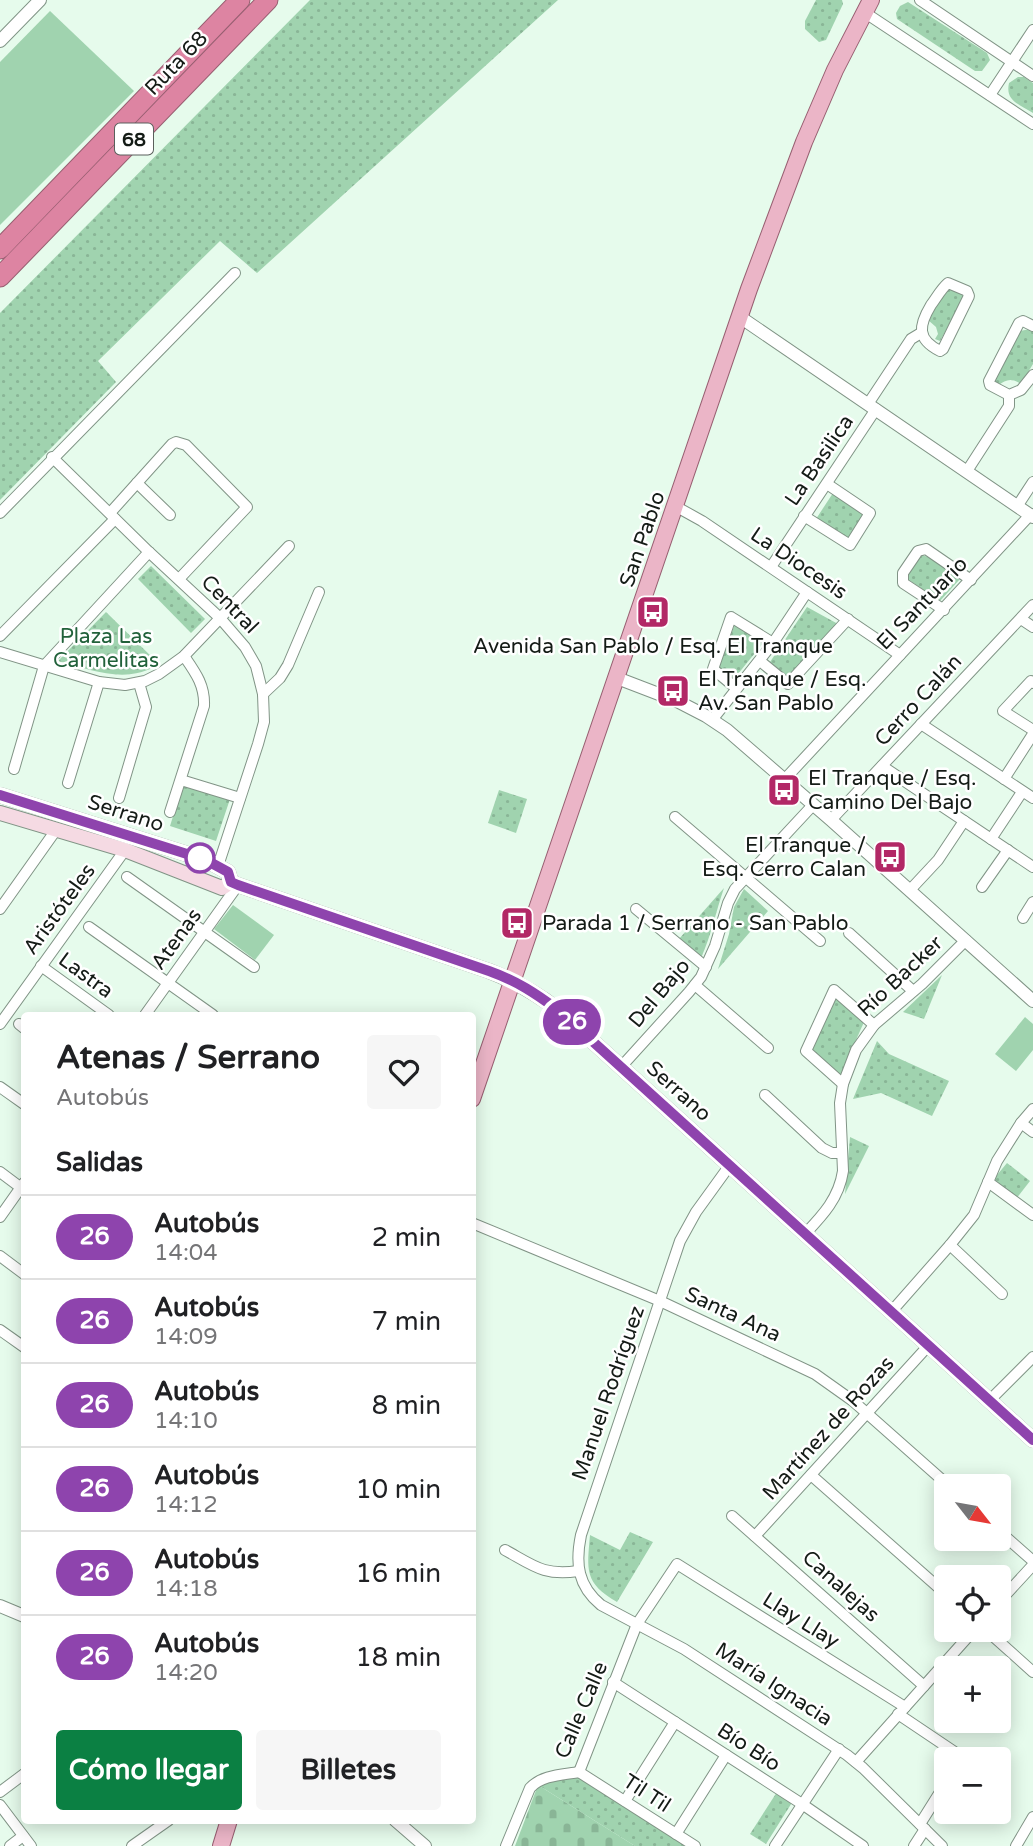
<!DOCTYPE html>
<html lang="es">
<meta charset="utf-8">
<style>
:root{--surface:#fff;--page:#f6f6f6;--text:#202124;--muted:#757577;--line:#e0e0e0;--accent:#0b8043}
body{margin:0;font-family:"Varela Round",sans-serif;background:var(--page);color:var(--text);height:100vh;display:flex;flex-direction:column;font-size:26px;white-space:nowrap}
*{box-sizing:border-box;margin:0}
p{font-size:23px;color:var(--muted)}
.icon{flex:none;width:38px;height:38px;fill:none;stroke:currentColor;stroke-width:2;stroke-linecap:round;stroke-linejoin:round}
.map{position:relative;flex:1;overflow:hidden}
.drawer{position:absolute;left:21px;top:1012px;width:455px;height:812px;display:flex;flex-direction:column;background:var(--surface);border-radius:7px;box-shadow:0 4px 18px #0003}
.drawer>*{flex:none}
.badge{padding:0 14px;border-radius:23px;font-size:24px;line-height:46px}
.needle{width:46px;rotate:121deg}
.buttons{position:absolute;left:934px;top:1474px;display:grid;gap:14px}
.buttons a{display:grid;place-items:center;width:77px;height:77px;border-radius:7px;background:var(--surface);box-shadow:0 4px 18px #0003;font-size:35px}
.map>.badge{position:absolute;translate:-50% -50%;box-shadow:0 0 0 4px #fff}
h2{padding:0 35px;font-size:26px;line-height:63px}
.round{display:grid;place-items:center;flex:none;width:74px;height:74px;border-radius:7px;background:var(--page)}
.summary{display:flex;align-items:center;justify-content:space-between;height:119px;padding:0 35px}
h1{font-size:33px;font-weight:700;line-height:52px}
.cta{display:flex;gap:14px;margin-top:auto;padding:14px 35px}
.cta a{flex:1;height:80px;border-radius:7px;background:var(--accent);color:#fff;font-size:28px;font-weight:700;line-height:80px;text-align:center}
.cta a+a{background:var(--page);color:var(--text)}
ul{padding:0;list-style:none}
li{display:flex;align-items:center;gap:21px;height:84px;padding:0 35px;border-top:2px solid var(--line)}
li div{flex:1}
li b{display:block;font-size:26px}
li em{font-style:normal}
li .badge{min-width:77px;font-weight:700;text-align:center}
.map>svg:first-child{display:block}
</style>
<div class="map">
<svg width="1033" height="1846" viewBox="0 0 1033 1846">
<defs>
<pattern id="green-dots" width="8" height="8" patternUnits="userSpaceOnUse" patternTransform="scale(1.75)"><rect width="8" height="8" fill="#a0d3af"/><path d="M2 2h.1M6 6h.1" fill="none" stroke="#89b596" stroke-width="1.8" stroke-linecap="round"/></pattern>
<pattern id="cemetery-stones" width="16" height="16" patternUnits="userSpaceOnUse" patternTransform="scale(1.75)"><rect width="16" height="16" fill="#a0d3af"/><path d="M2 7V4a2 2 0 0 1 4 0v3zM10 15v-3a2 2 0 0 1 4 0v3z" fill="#89b596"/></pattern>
</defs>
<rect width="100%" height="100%" fill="#e6fbec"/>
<g fill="url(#green-dots)">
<polygon points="310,0 558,0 257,273 220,241 98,361 116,382 0,500 0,313"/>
<polygon points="816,0 842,0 843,4 826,40 819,42 805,29 805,21"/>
<polygon points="908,2 987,53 990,60 982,71 975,71 897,19 896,13 900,6"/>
<path d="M1018 77H1024L1033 83V113C1019 104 1005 101 1009 83Z"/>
<polygon points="951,287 965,296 940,341 935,339 938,334 936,327 928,320 946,290"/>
<path d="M1030 329 1033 331V364L1021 384C1012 378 1006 379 998 386L994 383 995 378 1020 331Z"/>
<polygon points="833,493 866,513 849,540 816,519"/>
<path d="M922 555C936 559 948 570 960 579L940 601 909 580V573Z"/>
<polygon points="151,566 205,619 191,633 138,579"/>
<polygon points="807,607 838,624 788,677 770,662"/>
<path d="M106 612 159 664C127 685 92 670 58 661Z"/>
<polygon points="735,624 764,642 733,680 718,668"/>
<polygon points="183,784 230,799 216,841 170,826"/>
<polygon points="499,790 527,799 516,833 488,823"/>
<path d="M724 888C716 911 711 936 701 958L679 939Z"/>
<polygon points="744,889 768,911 718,969 729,934 734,907"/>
<polygon points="942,975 924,1019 903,1012"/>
<polygon points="835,998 864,1022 840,1076 812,1050"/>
<polygon points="877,1041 889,1054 949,1081 932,1116 881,1093 853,1099"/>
<polygon points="850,1137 869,1146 845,1194"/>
<polygon points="1007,1163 1030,1181 1016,1199 992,1181"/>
<path d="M630 1532 653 1542 617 1602C584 1583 587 1570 590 1535L620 1550Z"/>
<polygon points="575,1775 687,1846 635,1846 538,1785"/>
<polygon points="777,1792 793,1801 766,1844 750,1834"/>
</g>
<polygon fill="url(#cemetery-stones)" points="538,1785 635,1846 515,1846"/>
<g fill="#a0d3af">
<polygon points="50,11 134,91 0,225 0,62"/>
<polygon points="233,905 274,935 255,960 214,929"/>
<polygon points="1025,1017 1033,1024 1033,1050 1016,1071 995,1054"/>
</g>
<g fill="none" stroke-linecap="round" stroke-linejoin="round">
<defs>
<g id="minor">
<polyline points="920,0 1033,76"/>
<polyline points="864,12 1033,124"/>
<polyline points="990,95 1033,30"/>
<path d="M948 283 967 291 969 296 943 349 940 351C916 339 919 325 931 305 937 297 941 289 948 283Z"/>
<polyline points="1033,326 1023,321 1019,323 989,381 990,385 1009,395 1021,390 1033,375"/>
<polyline points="868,404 911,339 921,333"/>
<polyline points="52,457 149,552 220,618 245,647 256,666 263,694 264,722 258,744 218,866"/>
<polyline points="967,471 1009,406 1009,395"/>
<polyline points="137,483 170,515"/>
<polyline points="1018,505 1033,482"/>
<polyline points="675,506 702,521 900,655"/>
<polyline points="0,513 235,273"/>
<polyline points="110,513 172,444 176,442 186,445 247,507 179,579"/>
<polyline points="804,516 850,545 870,513 827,484"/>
<polyline points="771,567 876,409"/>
<polyline points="944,610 903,583 903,573 918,551 926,549 971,580"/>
<polyline points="1021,619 1033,627"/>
<polyline points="0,636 115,519"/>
<polyline points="0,652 99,682 125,685 145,681 159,674 184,656 289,546"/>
<polyline points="760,661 788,684 848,619"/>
<polyline points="1033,683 1031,681 1003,711 1033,730"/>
<polyline points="736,688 713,669 731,617 773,643"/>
<polyline points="263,694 280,678 288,665 319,592"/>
<polyline points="712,720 773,643 807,592"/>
<polyline points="921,724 1033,798"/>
<polyline points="882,766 1033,867"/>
<polyline points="14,769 44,666 149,552"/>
<polyline points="1004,779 1033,734"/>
<polyline points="181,780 240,798"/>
<polyline points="784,780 1031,514"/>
<polyline points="68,783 99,682"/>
<polyline points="119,798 146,707 139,683"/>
<path d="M170 812 204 706C205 685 195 672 184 656"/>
<polyline points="675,817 820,941"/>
<polyline points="831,820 1033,605"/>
<polyline points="991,839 1022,792"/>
<polyline points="127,877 254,967"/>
<polyline points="982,887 1008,850"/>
<polyline points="910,890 938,860 964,821"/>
<polyline points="0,909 56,830"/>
<polyline points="636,909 706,967"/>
<polyline points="1023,918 1033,902"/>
<polyline points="89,927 213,1015"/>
<polyline points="849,933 913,991"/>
<polyline points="41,966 109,1015"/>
<polyline points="695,985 768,1048"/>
<polyline points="145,1015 238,885"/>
<polyline points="0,1024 125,850"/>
<polyline points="19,1024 24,1028"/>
<polyline points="621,1067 689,992 701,977 715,946 728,903 735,889 813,805"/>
<polyline points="843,1084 806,1051 834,990 874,1025"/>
<polyline points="0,1087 24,1104"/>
<polyline points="765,1095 822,1148 832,1153 842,1153"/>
<polyline points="1021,1123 1033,1132"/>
<path d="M730 1165 696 1212 680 1241 581 1535C575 1564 578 1586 601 1605L684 1649 847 1755 863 1768 942 1846"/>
<polyline points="0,1172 24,1190"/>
<polyline points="988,1182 1033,1215"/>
<polyline points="0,1217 24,1183"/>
<polyline points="472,1223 660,1301 815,1374 853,1401 949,1486"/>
<path d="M805 1234C823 1215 839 1198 843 1171L840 1103 843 1084 856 1050 874 1025 922 984 966 940"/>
<polyline points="950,1245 1002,1294"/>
<polyline points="0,1256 24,1274"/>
<polyline points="891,1312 950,1245 974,1215 997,1161 1021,1123 1033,1109"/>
<polyline points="0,1330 24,1347"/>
<polyline points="990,1400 1033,1357"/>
<polyline points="811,1475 947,1595"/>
<polyline points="732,1516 924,1686"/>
<polyline points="999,1531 1033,1561"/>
<polyline points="755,1536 929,1345"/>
<path d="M505 1550C534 1566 544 1576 578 1571"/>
<polyline points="999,1602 1033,1565"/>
<polyline points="985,1629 1033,1672"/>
<polyline points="613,1682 802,1804 863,1846"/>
<polyline points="898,1714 962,1757 961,1759"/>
<polyline points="856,1762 975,1629"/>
<polyline points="579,1772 637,1624 677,1564 905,1707"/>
<polyline points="579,1772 695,1846"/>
<polyline points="0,1792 24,1774"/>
<polyline points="625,1801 675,1722"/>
<polyline points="0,1805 31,1846"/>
<polyline points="920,1824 947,1781"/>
<polyline points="676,1834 726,1755"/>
<polyline points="10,1846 23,1836"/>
<polyline points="132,1846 169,1820"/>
<path d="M506 1846 530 1788C542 1775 562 1775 579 1772"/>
<polyline points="775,1846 839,1749"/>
<polyline points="914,1846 925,1829"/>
<polyline points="1016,1846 1033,1817"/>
</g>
<g id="tertiary">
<polyline points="0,41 40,0"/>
<polyline points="740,317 1033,517"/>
<polyline points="617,678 677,701 706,716 727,730 831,820 1033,1001"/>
<polyline points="0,1606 24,1616"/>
<polyline points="395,1820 425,1846"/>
</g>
<g id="secondary">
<path d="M0 795 206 860 228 872 231 882 238 885 489 971C515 981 536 993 558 1010L1033 1440"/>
<polyline points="0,813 125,850 222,888 231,882"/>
</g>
<g id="primary">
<polyline points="472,1099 749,289 804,142 835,70 871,0"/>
<polyline points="221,1846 229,1820"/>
</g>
<g id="motorway">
<polyline points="0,249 240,0"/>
<polyline points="0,277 268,0"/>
</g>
</defs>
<use href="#minor" stroke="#819486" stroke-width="12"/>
<use href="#tertiary" stroke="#819486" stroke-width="14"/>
<use href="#secondary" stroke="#819486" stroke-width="16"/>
<use href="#primary" stroke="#975f71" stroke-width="18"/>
<use href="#motorway" stroke="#975f71" stroke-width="21"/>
<use href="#minor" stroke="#fff" stroke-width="10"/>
<use href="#tertiary" stroke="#fff" stroke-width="12"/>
<use href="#secondary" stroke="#f5dae3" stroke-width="14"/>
<use href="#primary" stroke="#ebb5c7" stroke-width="16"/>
<use href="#motorway" stroke="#dd84a2" stroke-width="19"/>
</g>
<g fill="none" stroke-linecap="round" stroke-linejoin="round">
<defs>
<path id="line" d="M0 795 206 860 228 872 231 882 238 885 489 971C517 981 535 993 558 1010L1033 1440"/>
</defs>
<use href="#line" stroke="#fff" stroke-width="16"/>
<use href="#line" stroke="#8e44ad" stroke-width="10"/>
</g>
<defs>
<symbol id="bus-square" viewBox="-11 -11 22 22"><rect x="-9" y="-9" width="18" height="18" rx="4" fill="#b22866" stroke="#fff"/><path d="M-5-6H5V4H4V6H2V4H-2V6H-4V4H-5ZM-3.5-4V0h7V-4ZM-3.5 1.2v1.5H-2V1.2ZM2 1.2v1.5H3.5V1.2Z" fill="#fff"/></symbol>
</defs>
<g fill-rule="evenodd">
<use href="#bus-square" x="634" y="593" width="38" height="38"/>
<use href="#bus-square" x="654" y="672" width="38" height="38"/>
<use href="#bus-square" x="765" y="771" width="38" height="38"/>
<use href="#bus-square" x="871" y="838" width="38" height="38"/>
<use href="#bus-square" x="498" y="904" width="38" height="38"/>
</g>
<circle fill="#fff" stroke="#8e44ad" stroke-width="3.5" cx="200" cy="858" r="14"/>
<g text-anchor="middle" stroke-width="5" stroke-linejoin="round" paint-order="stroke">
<rect fill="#fff" stroke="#5a5f5c" stroke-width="2" x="115" y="123.5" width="38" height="31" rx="5"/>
<g font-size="19" font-weight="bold" fill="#141b16">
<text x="134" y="146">68</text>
</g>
<g font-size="21" fill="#141b16" stroke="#fff">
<text transform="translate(176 63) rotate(-46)" y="7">Ruta 68</text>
<text transform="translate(819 460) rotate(-56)" y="7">La Basilica</text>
<text transform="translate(642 539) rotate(-71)" y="7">San Pablo</text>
<text transform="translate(799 563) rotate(34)" y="7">La Diocesis</text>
<text transform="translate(922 603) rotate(-46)" y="7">El Santuario</text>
<text transform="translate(230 604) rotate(46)" y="7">Central</text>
<text transform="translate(918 700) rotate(-47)" y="7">Cerro Calán</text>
<text transform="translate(126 813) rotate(18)" y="7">Serrano</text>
<text transform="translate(59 909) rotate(-54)" y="7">Aristóteles</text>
<text transform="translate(176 939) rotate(-54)" y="7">Atenas</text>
<text transform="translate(86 975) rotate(36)" y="7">Lastra</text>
<text transform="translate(900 976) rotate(-43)" y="7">Río Backer</text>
<text transform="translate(659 993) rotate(-50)" y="7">Del Bajo</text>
<text transform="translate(679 1091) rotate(42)" y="7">Serrano</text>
<text transform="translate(733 1314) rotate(25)" y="7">Santa Ana</text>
<text transform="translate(608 1393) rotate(-71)" y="7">Manuel Rodríguez</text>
<text transform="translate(828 1428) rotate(-48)" y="7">Martínez de Rozas</text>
<text transform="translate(841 1586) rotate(42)" y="7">Canalejas</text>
<text transform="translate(801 1620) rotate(32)" y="7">Llay Llay</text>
<text transform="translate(774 1684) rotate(33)" y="7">María Ignacia</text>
<text transform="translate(581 1710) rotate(-67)" y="7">Calle Calle</text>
<text transform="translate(749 1747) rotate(33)" y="7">Bío Bío</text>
<text transform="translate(647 1793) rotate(33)" y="7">Til Til</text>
</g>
<g font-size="21" fill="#21613a" stroke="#fff">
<text x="106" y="643">Plaza Las<tspan x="106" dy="24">Carmelitas</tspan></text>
</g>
<g font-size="21" fill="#141b16" stroke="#fff" text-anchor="start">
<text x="653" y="653" text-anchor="middle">Avenida San Pablo / Esq. El Tranque</text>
<text x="698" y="686">El Tranque / Esq.<tspan x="698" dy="24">Av. San Pablo</tspan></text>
<text x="808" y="785">El Tranque / Esq.<tspan x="808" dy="24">Camino Del Bajo</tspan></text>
<text x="866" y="852" text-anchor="end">El Tranque /<tspan x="866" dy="24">Esq. Cerro Calan</tspan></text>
<text x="542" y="930">Parada 1 / Serrano - San Pablo</text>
</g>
</g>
</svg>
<div class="buttons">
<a><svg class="needle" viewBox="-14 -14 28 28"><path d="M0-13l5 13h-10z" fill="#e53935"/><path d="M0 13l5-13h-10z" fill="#757577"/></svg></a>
<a><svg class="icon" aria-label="locate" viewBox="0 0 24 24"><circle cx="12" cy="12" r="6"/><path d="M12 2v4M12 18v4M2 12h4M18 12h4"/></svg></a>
<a>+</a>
<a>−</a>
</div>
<b class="badge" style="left:572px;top:1022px;background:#8e44ad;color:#fff">26</b>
<section class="drawer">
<div class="summary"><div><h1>Atenas / Serrano</h1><p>Autobús</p></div><a class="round"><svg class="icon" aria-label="heart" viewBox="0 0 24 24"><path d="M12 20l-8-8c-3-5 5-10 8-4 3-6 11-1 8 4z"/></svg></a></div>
<h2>Salidas</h2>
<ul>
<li><span class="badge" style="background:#8e44ad;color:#fff">26</span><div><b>Autobús</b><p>14:04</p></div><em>2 min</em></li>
<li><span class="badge" style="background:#8e44ad;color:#fff">26</span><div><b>Autobús</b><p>14:09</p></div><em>7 min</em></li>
<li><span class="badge" style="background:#8e44ad;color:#fff">26</span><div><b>Autobús</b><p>14:10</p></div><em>8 min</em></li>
<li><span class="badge" style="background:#8e44ad;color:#fff">26</span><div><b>Autobús</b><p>14:12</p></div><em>10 min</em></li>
<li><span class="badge" style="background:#8e44ad;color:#fff">26</span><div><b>Autobús</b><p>14:18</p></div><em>16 min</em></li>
<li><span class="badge" style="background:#8e44ad;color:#fff">26</span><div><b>Autobús</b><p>14:20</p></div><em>18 min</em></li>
</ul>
<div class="cta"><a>Cómo llegar</a><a>Billetes</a></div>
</section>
</div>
